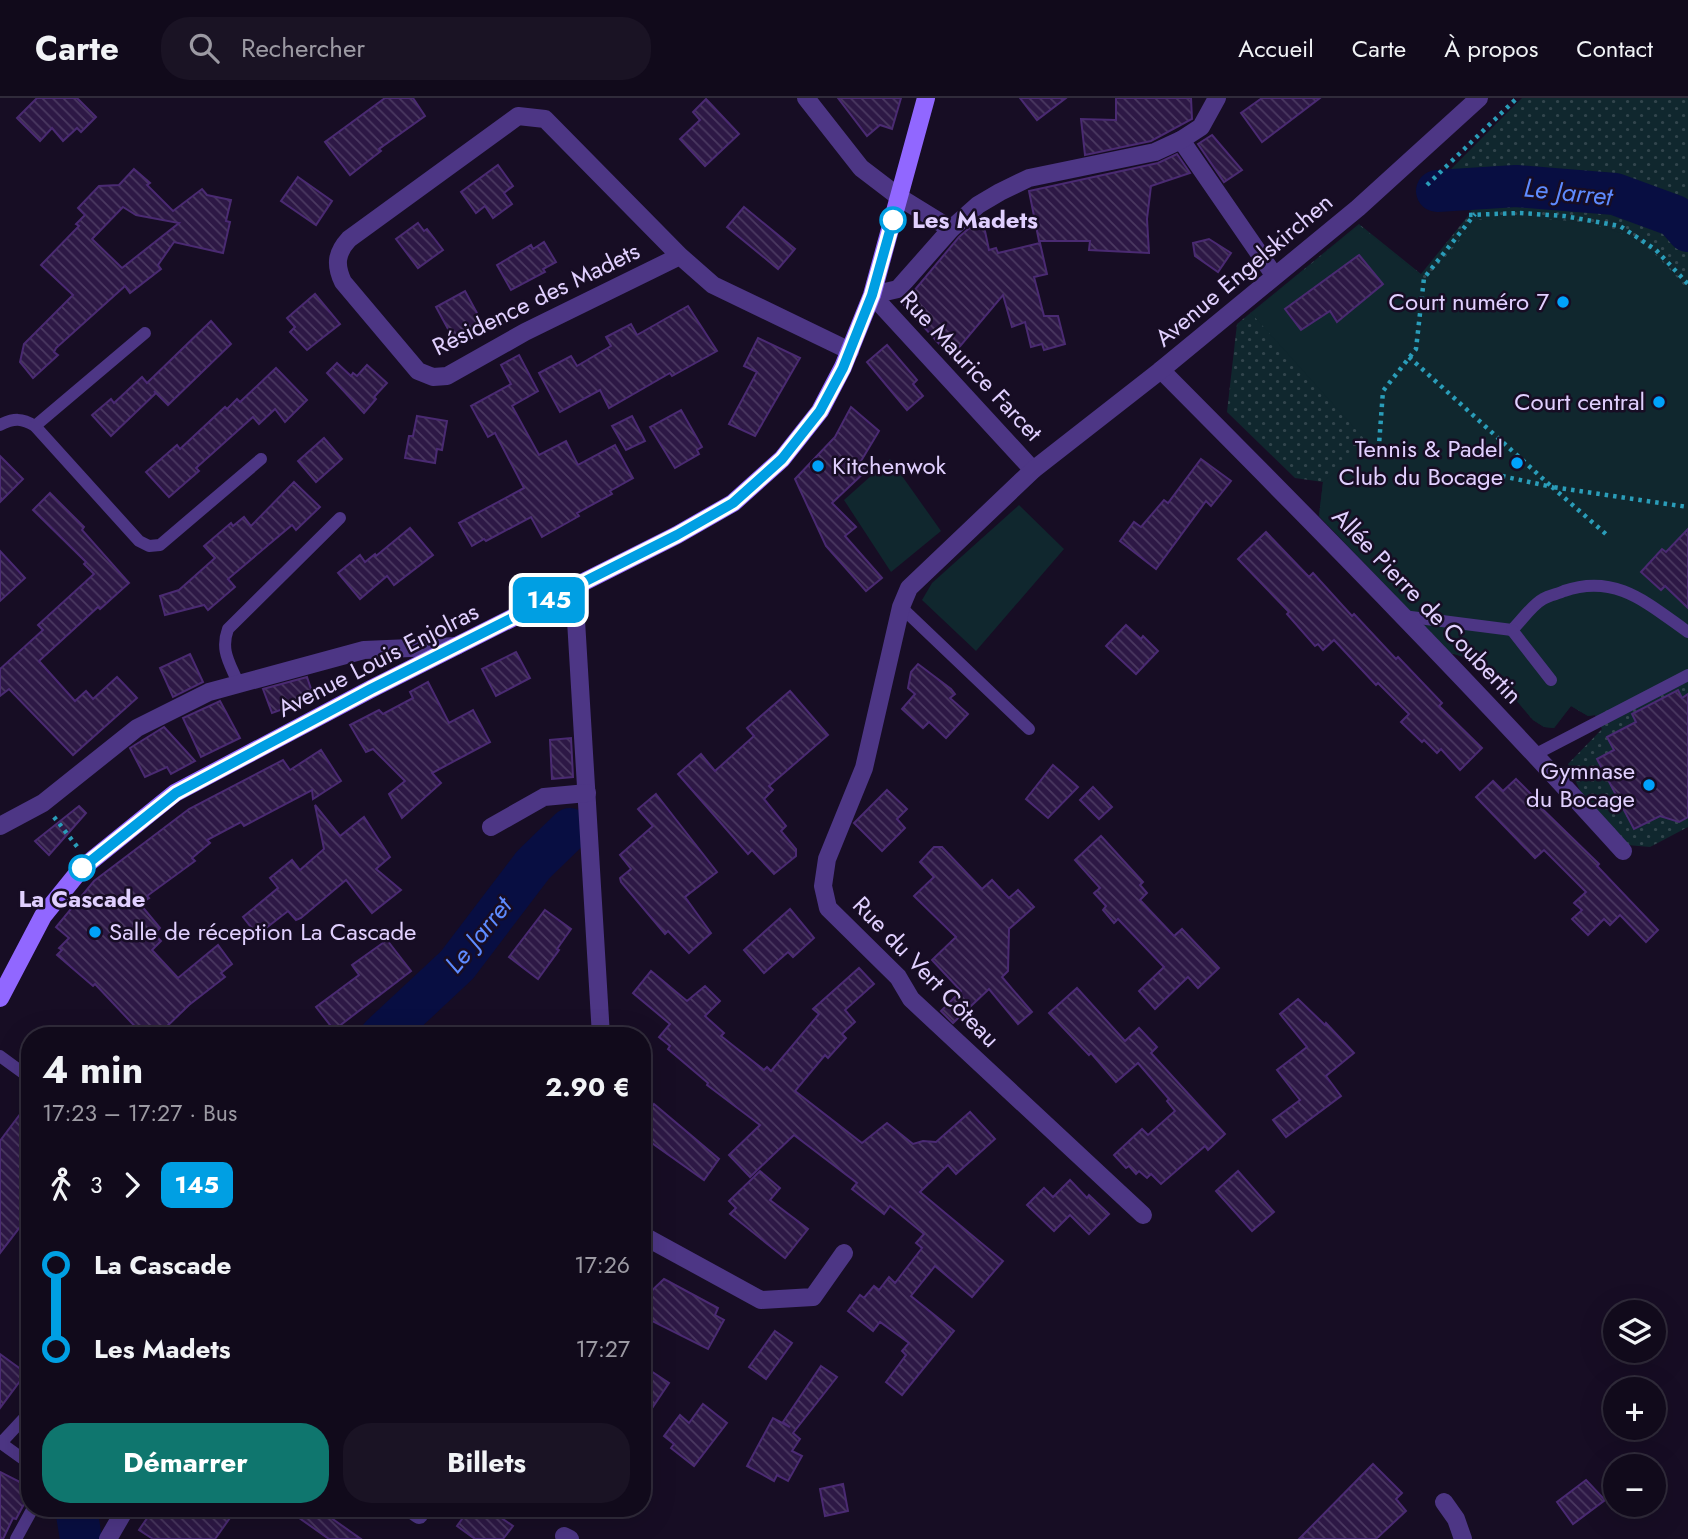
<!DOCTYPE html>
<html lang="fr">
<meta charset="utf-8">
<style>
:root{--surface:#110a1b;--page:#1a1324;--text:#f1f3f6;--muted:#9c9aa3;--line:#302b3a;--accent:#0f766e}
body{margin:0;font-family:Jost,sans-serif;background:var(--page);color:var(--text);height:100vh;display:flex;flex-direction:column;font-size:26px;white-space:nowrap}
*{box-sizing:border-box;margin:0}
p{font-size:23px;color:var(--muted)}
.icon{flex:none;width:38px;height:38px;fill:none;stroke:currentColor;stroke-width:2;stroke-linecap:round;stroke-linejoin:round}
.map{position:relative;flex:1;overflow:hidden}
.details{position:absolute;left:21px;top:929px;width:630px;height:490px;display:flex;flex-direction:column;background:var(--surface);border-radius:28px;box-shadow:0 7px 28px #0002,0 0 0 2px var(--line)}
.details>*{flex:none}
.badge{padding:0 14px;border-radius:10px;font-size:24px;line-height:46px}
.fabs{position:absolute;left:1603px;top:1202px;display:grid;gap:14px}
.fabs a{display:grid;place-items:center;width:63px;height:63px;border-radius:50%;background:var(--surface);box-shadow:0 7px 28px #0002,0 0 0 2px var(--line);font-size:35px}
.map>.badge{position:absolute;translate:-50% -50%;box-shadow:0 0 0 4px #fff}
.legs{display:flex;align-items:center;gap:10px;height:77px;padding:0 21px;font-size:23px}
.legs p{margin-inline-start:auto}
.summary{display:flex;align-items:center;justify-content:space-between;height:119px;padding:0 21px}
h1{font-size:38px;font-weight:700;line-height:52px}
.primary-button{display:flex;gap:14px;margin-top:auto;padding:14px 21px}
.primary-button a{flex:1;height:80px;border-radius:28px;background:var(--accent);color:#fff;font-size:28px;font-weight:700;line-height:80px;text-align:center}
.primary-button a+a{background:var(--page);color:var(--text)}
ul{padding:0 21px;list-style:none}
li{display:flex;align-items:center;gap:24px;height:84px;font-size:26px}
li i{display:grid;place-items:center;width:10px;height:100%;margin:0 9px;background:currentColor}
li i::after{content:'';width:18px;height:18px;margin:-9px;border:5px solid;border-radius:50%;background:var(--surface)}
li p{margin-inline-start:auto}
li:first-child i{background:linear-gradient(#0000 50%,currentColor 0)}
li:last-child i{background:linear-gradient(currentColor 50%,#0000 0)}
header{display:flex;align-items:center;gap:42px;box-sizing:border-box;height:98px;padding:0 35px;background:var(--surface);border-bottom:2px solid var(--line)}
header strong{font-size:33px}
nav{display:flex;gap:38px;margin-inline-start:auto;font-size:24px}
.search{width:490px;height:63px;background:var(--page);display:flex;align-items:center;gap:18px;box-sizing:border-box;padding:0 24px;border-radius:28px;color:var(--muted);font-size:26px}
.map>svg:first-child{display:block}
</style>
<header>
<strong>Carte</strong>
<div class="search"><svg class="icon" aria-label="search" viewBox="0 0 24 24"><circle cx="10" cy="10" r="6"/><path d="M15 15l6 6"/></svg>Rechercher</div>
<nav><a>Accueil</a><a>Carte</a><a>À propos</a><a>Contact</a></nav>
</header>
<div class="map">
<svg width="1688" height="1441" viewBox="0 0 1688 1441">
<defs>
<pattern id="grass-dots" width="8" height="8" patternUnits="userSpaceOnUse" patternTransform="scale(1.75)"><rect width="8" height="8" fill="#10272e"/><path d="M2 2h.1M6 6h.1" fill="none" stroke="#32454d" stroke-width="1.8" stroke-linecap="round"/></pattern>
<pattern id="building-back-hatch" width="6" height="6" patternUnits="userSpaceOnUse" patternTransform="scale(1.75)"><rect width="6" height="6" fill="#2d1845"/><path d="M-1 5l2 2M0 0l6 6M5-1l2 2" fill="none" stroke="#4b3961"/></pattern>
</defs>
<rect width="100%" height="100%" fill="#170d24"/>
<path fill="url(#grass-dots)" d="M1522 0H1688V729L1650 749 1627 747 1581 695 1568 666 1602 631 1595 617 1588 618 1571 608 1554 630 1544 629 1533 622 1485 566 1451 555 1319 418 1323 384 1295 380 1227 314 1237 226 1359 126 1421 176 1472 113C1456 108 1439 107 1432 90Z"/>
<g fill="#10272e">
<path d="M1519 120C1564 122 1614 123 1650 152 1664 164 1676 179 1688 192V577L1659 592 1595 617 1588 618 1571 608 1554 630 1544 629 1533 622 1485 566 1451 555 1319 418 1323 384 1369 346 1251 215 1359 127 1426 182 1477 122Z"/>
<polygon points="890,361 941,433 891,474 844,402"/>
<polygon points="1019,407 1064,451 976,553 922,502 932,485"/>
</g>
<g fill="none" stroke-linecap="round" stroke-linejoin="round">
<g stroke="#080e42" stroke-width="42">
<polyline points="1437,93 1516,88 1615,96 1675,118 1688,133"/>
<polyline points="381,938 457,867 533,767 570,731"/>
<polyline points="76,1410 81,1441"/>
</g>
</g>
<g fill="url(#building-back-hatch)" stroke="#4a2a72" stroke-width="2" fill-rule="evenodd">
<polygon points="37,0 77,0 96,19 81,34 77,30 63,43 52,30 40,43 17,20"/>
<polygon points="385,0 413,0 425,18 379,51 381,53 350,77 325,44"/>
<polygon points="838,0 901,0 892,31 880,27 867,38"/>
<polygon points="1020,0 1066,0 1037,22"/>
<polygon points="1116,0 1191,0 1192,21 1151,43 1085,57 1081,21 1116,22"/>
<polygon points="1262,0 1320,0 1262,44 1241,15"/>
<polygon points="706,1 739,36 705,68 680,41 700,22 693,14"/>
<polygon points="1212,37 1242,72 1224,84 1198,46"/>
<polygon points="1177,56 1190,75 1151,88 1147,121 1149,155 1089,152 1090,143 1039,143 1029,93 1158,65"/>
<polygon points="498,67 513,88 504,95 512,106 493,120 485,108 476,115 461,94"/>
<path d="M134 71 150 85 147 87 173 113 202 91 207 97 231 102 226 123 230 124 223 155 174 144 158 167 161 171 130 195 125 188 56 250 54 254 58 257 33 280 20 264 24 246 73 197 41 167 79 128 76 126 85 117 78 110 99 88 119 87ZM123 109 136 117 179 125 122 170 92 141Z"/>
<polygon points="298,79 332,103 316,127 281,103"/>
<polygon points="744,109 795,151 778,171 727,129"/>
<polygon points="982,119 989,152 996,150 998,155 1040,145 1047,176 1034,179 1044,218 1058,218 1065,246 1044,252 1042,246 1031,249 1025,224 1012,229 1003,197 951,259 903,206 959,139"/>
<polygon points="418,125 424,133 427,131 443,152 418,170 396,141"/>
<polygon points="1209,141 1231,155 1218,174 1195,158 1193,145"/>
<polygon points="544,144 556,164 543,171 545,174 511,192 497,167 531,147 533,151"/>
<polygon points="1359,157 1383,186 1337,224 1330,213 1301,232 1285,211"/>
<polygon points="465,193 483,226 454,242 436,209"/>
<polygon points="315,196 340,226 307,252 290,234 295,229 287,220"/>
<polygon points="688,208 717,253 672,278 670,275 609,310 600,292 560,314 539,275 571,258 577,268 611,248 606,239 631,226 637,237"/>
<polygon points="211,223 231,246 168,307 154,293 156,295 111,338 92,317 111,301 114,305 142,279 147,285"/>
<polygon points="758,240 800,260 755,338 729,326 757,274 744,268"/>
<polygon points="887,247 917,282 913,286 923,298 907,312 867,264"/>
<polygon points="519,257 538,293 512,308 539,357 566,343 578,367 615,347 633,380 610,393 612,396 577,415 579,418 542,439 531,419 486,443 484,441 472,448 459,425 524,390 495,335 488,339 471,308 511,286 501,267"/>
<polygon points="337,265 351,278 353,275 357,278 367,267 387,285 374,299 376,301 364,315 327,275"/>
<polygon points="276,270 307,302 285,324 275,311 259,326 253,319 196,370 199,373 169,399 146,374 177,347 180,351 225,309 227,311 237,301 240,304"/>
<polygon points="851,309 879,333 861,363 869,370 832,405 856,429 845,438 882,480 866,493 826,448 795,381 835,339"/>
<polygon points="681,312 702,349 697,352 699,356 675,370 650,329"/>
<polygon points="417,318 447,323 442,352 437,351 435,365 405,360 409,338 413,338"/>
<polygon points="632,318 645,343 626,352 612,328"/>
<polygon points="324,340 342,361 316,384 298,363"/>
<polygon points="0,358 23,381 0,404"/>
<polygon points="1201,361 1231,383 1211,408 1206,403 1156,471 1120,443 1134,424 1141,429 1164,402 1168,405"/>
<polygon points="294,384 320,409 296,432 292,427 228,481 235,489 208,512 204,507 165,517 160,498 179,492 215,460 204,448 231,425 233,428 244,419 251,428"/>
<polygon points="50,395 84,429 82,432 129,485 100,511 98,509 39,563 75,603 86,593 93,601 117,579 137,600 73,657 9,591 0,598 0,571 43,532 38,527 94,476 84,466 86,464 33,412"/>
<polygon points="410,430 433,457 394,487 387,478 360,501 338,475 360,457 365,464 375,456 376,458"/>
<polygon points="1688,431 1688,510 1665,488 1661,492 1641,474 1662,451 1666,454"/>
<polygon points="1266,434 1309,479 1313,475 1352,518 1354,516 1396,561 1398,559 1442,605 1439,608 1482,650 1460,672 1441,651 1437,655 1424,642 1422,644 1401,624 1409,616 1378,585 1376,587 1334,542 1323,552 1318,546 1315,548 1287,516 1289,514 1238,461"/>
<polygon points="0,453 25,480 0,503"/>
<polygon points="1126,527 1141,541 1143,538 1158,553 1136,576 1106,548"/>
<polygon points="516,554 530,580 496,598 482,571"/>
<polygon points="190,556 203,584 173,599 160,570"/>
<polygon points="918,566 951,591 955,596 950,600 968,616 946,640 929,624 923,630 902,611 915,596 908,590 911,574"/>
<polygon points="307,579 314,600 272,615 263,591"/>
<polygon points="428,584 449,625 473,612 490,644 432,675 441,685 402,720 389,696 405,683 373,651 366,654 350,627 379,612 383,616 413,600 410,594"/>
<polygon points="1678,592 1682,600 1688,596 1688,719 1679,724 1660,718 1634,731 1597,661 1614,652 1607,639 1636,624 1632,616"/>
<polygon points="790,593 828,637 769,688 773,692 764,701 786,728 781,733 796,751 796,758 774,776 752,752 748,756 678,676 701,656 715,673 754,638 747,630"/>
<polygon points="220,603 240,640 201,659 183,620"/>
<polygon points="164,629 195,663 171,676 167,669 145,679 130,650"/>
<polygon points="571,640 573,679 552,681 550,642"/>
<polygon points="321,652 341,683 313,701 312,692 244,728 241,724 207,742 210,745 192,760 195,763 147,798 149,800 140,806 160,830 154,836 161,843 152,852 178,880 218,847 232,866 221,875 225,879 189,907 157,938 144,938 95,886 93,888 57,857 62,852 59,850 69,840 56,829 94,783 189,711 283,662 290,672"/>
<polygon points="1053,667 1078,689 1048,720 1026,701"/>
<polygon points="1516,681 1531,696 1529,698 1599,766 1597,768 1658,832 1646,844 1620,817 1610,827 1604,821 1588,837 1572,821 1582,812 1574,805 1586,794 1544,752 1535,760 1476,699 1493,683 1503,693"/>
<polygon points="1093,689 1112,709 1099,721 1080,702"/>
<polygon points="887,692 907,711 897,721 905,730 882,753 854,725"/>
<polygon points="656,696 717,774 685,799 711,835 689,855 668,833 665,836 621,784 620,780 631,771 620,757 653,728 638,711"/>
<polygon points="315,707 340,738 364,719 390,759 376,771 401,792 372,815 346,782 301,820 296,822 288,813 257,837 243,819 278,790 270,780 292,762 300,772 324,751"/>
<polygon points="79,708 86,715 49,757 35,743"/>
<polygon points="1101,738 1143,784 1140,787 1147,795 1140,802 1174,838 1182,831 1219,870 1198,890 1188,879 1155,911 1139,893 1164,869 1118,821 1114,825 1103,812 1106,808 1094,795 1100,790 1075,762"/>
<polygon points="934,749 942,749 982,791 992,782 1009,800 1018,792 1034,809 1009,831 1008,873 1002,879 1032,914 1018,926 989,891 953,925 941,913 961,893 932,862 956,839 914,798 934,779 920,764"/>
<polygon points="790,811 814,840 793,859 788,854 764,875 744,852"/>
<polygon points="545,812 571,831 557,851 559,852 538,881 509,859"/>
<polygon points="387,842 411,873 334,932 316,909 359,877 352,867"/>
<polygon points="859,870 874,886 845,912 855,924 842,936 846,940 828,960 825,957 795,993 862,1045 887,1025 913,1046 923,1043 936,1044 970,1014 995,1041 956,1076 948,1067 920,1094 1003,1163 972,1199 935,1168 911,1198 954,1233 902,1297 886,1284 906,1257 902,1253 909,1245 880,1224 873,1233 848,1213 860,1197 864,1200 874,1188 879,1192 889,1179 895,1185 922,1150 916,1145 924,1136 890,1108 884,1116 852,1091 857,1085 794,1037 750,1079 729,1057 760,1027 707,987 708,985 668,951 670,948 659,939 670,926 633,895 651,873 687,903 705,888 720,903 705,918 724,935 721,938 764,972 767,969 771,973 819,916 813,911"/>
<polygon points="1077,890 1125,943 1139,930 1157,949 1151,955 1225,1036 1208,1052 1205,1048 1161,1086 1151,1076 1147,1080 1139,1073 1136,1076 1129,1068 1126,1070 1114,1057 1142,1031 1148,1037 1175,1013 1167,1003 1169,1001 1138,965 1116,984 1091,955 1089,957 1049,915"/>
<polygon points="1298,901 1325,927 1326,925 1354,955 1326,978 1341,998 1286,1039 1273,1022 1300,1002 1277,972 1307,949 1280,916"/>
<polygon points="30,1003 30,1116 0,1155 0,1043"/>
<polygon points="654,1006 719,1061 704,1082 642,1038 642,1020"/>
<polygon points="760,1073 780,1090 770,1102 808,1131 785,1160 730,1116 736,1110 729,1103"/>
<polygon points="1238,1073 1274,1114 1252,1133 1216,1093"/>
<polygon points="1070,1082 1087,1100 1089,1097 1109,1116 1089,1136 1070,1117 1054,1133 1027,1107 1044,1090 1053,1099"/>
<polygon points="664,1181 718,1210 715,1217 724,1222 708,1251 642,1218 642,1202"/>
<polygon points="775,1233 792,1245 766,1281 749,1269"/>
<polygon points="0,1256 26,1275 0,1310"/>
<polygon points="642,1267 669,1285 642,1325"/>
<polygon points="821,1268 837,1279 793,1335 800,1341 792,1353 802,1358 788,1383 777,1377 774,1383 747,1368 773,1320 790,1329 783,1324"/>
<polygon points="703,1306 727,1325 694,1368 671,1350 674,1346 664,1338 680,1317 689,1325"/>
<polygon points="1373,1366 1402,1395 1396,1401 1406,1413 1376,1441 1299,1441"/>
<polygon points="0,1374 30,1389 30,1395 16,1421 13,1420 3,1441 0,1441"/>
<polygon points="1586,1382 1605,1402 1573,1426 1557,1404"/>
<polygon points="843,1386 848,1413 825,1418 820,1391"/>
<polygon points="154,1410 237,1410 215,1441 153,1441 139,1432"/>
<polygon points="285,1410 317,1410 361,1441 329,1441"/>
<polygon points="470,1410 487,1410 513,1428 503,1441 475,1441 457,1428"/>
</g>
<g fill="none" stroke-linecap="round" stroke-linejoin="round">
<g stroke="#2a9db9" stroke-width="4.5" stroke-dasharray="3.5 5" stroke-linecap="butt">
<polyline points="1427,87 1517,0"/>
<polyline points="1469,117 1520,115 1564,118 1620,128 1656,152 1688,186"/>
<polyline points="1409,259 1552,389 1688,409"/>
<polyline points="1378,360 1383,293 1416,251 1424,180 1475,116"/>
<polyline points="1502,378 1552,389 1607,437"/>
<polyline points="54,719 79,751"/>
</g>
<g stroke="#4d3685" stroke-width="12">
<path d="M0 327C14 320 22 320 35 328L139 443 149 448 160 447 261 361"/>
<polyline points="35,328 145,235"/>
<polyline points="901,509 1029,631"/>
<path d="M1403 518 1512 532C1522 522 1532 507 1543 501 1549 497 1558 496 1564 493 1616 475 1648 506 1688 534"/>
<polyline points="1512,532 1551,582"/>
<path d="M238 585C230 565 220 553 228 531L340 420"/>
<polyline points="1536,656 1688,577"/>
<polyline points="0,958 30,980"/>
<polyline points="27,1317 1,1345 30,1366"/>
<polyline points="16,1441 33,1410"/>
</g>
<g stroke="#4d3685" stroke-width="18">
<polyline points="806,0 861,70 899,99 951,131"/>
<polyline points="1181,42 1274,177"/>
<path d="M680 158 525 234 447 278 433 279 418 273 343 184C335 167 336 155 349 141L518 18 545 21 680 158 713 187 850 253"/>
<path d="M1161 272C1318 430 1474 588 1623 753"/>
<polyline points="1033,372 872,197 898,191 951,131 978,107 1000,94 1029,80 1155,54 1181,42 1201,29 1217,0"/>
<polyline points="574,489 601,938"/>
<polyline points="0,728 43,705 137,630 209,594 364,552 457,548"/>
<polyline points="491,729 544,699 587,695"/>
<polyline points="1143,1117 911,901 898,879 828,810 823,788 827,761 864,670 901,509 909,490 1033,372 1161,272 1358,110 1479,0"/>
<polyline points="642,1137 761,1202 813,1199 844,1155"/>
<polyline points="1444,1404 1456,1421 1463,1441"/>
<polyline points="409,1410 419,1417"/>
<polyline points="564,1438 570,1441"/>
<polyline points="108,1441 126,1410"/>
</g>
<polyline stroke="#9167ff" stroke-width="18" points="0,900 43,818 81,771 175,695 371,591 677,437 733,405 782,361 820,313 843,269 872,197 926,0"/>
</g>
<g fill="none" stroke-linecap="round" stroke-linejoin="round">
<defs>
<polyline id="line-1" points="82,770 176,695 371,591 677,437 733,405 782,361 820,313 843,270 872,197 893,122"/>
</defs>
<use href="#line-1" stroke="#fff" stroke-width="16"/>
<use href="#line-1" stroke="#009fe3" stroke-width="10"/>
</g>
<g fill="#fff" stroke="#009fe3" stroke-width="3.5">
<circle cx="893" cy="122" r="12"/>
<circle cx="82" cy="770" r="12"/>
</g>
<g fill="#00a2fb" stroke="#170d24" stroke-width="2.5">
<circle cx="1563" cy="204" r="7"/>
<circle cx="1659" cy="304" r="7"/>
<circle cx="1517" cy="365" r="7"/>
<circle cx="818" cy="368" r="7"/>
<circle cx="1649" cy="687" r="7"/>
<circle cx="95" cy="834" r="7"/>
</g>
<g text-anchor="middle" stroke-width="5" stroke-linejoin="round" paint-order="stroke">
<g font-size="24" font-weight="bold" fill="#e1d0ff" stroke="#170d24" text-anchor="start">
<text x="912" y="130">Les Madets</text>
<text x="82" y="809" text-anchor="middle">La Cascade</text>
</g>
<g font-size="24" fill="#e1d0ff" stroke="#170d24">
<text transform="translate(1244 172) rotate(-40)" y="8">Avenue Engelskirchen</text>
<text transform="translate(536 201) rotate(-26)" y="8">Résidence des Madets</text>
<text transform="translate(971 268) rotate(47)" y="8">Rue Maurice Farcet</text>
<text transform="translate(1427 508) rotate(46)" y="8">Allée Pierre de Coubertin</text>
<text transform="translate(378 562) rotate(-27)" y="8">Avenue Louis Enjolras</text>
<text transform="translate(926 874) rotate(46)" y="8">Rue du Vert Côteau</text>
</g>
<g font-size="24" fill="#e1d0ff" stroke="#170d24" text-anchor="end">
<text x="1549" y="212">Court numéro 7</text>
<text x="1645" y="312">Court central</text>
<text x="1503" y="359">Tennis &amp; Padel<tspan x="1503" dy="28">Club du Bocage</tspan></text>
<text x="832" y="376" text-anchor="start">Kitchenwok</text>
<text x="1635" y="681">Gymnase<tspan x="1635" dy="28">du Bocage</tspan></text>
<text x="109" y="842" text-anchor="start">Salle de réception La Cascade</text>
</g>
<g font-size="26" font-style="italic" fill="#5e8bff" stroke="#170d24">
<text transform="translate(1568 94) rotate(6)" y="9">Le Jarret</text>
<text transform="translate(478 837) rotate(-51)" y="9">Le Jarret</text>
</g>
</g>
</svg>
<div class="fabs">
<a><svg class="icon" aria-label="layers" viewBox="0 0 24 24"><path d="M12 4l9 5-9 5-9-5zM3 14l9 5 9-5"/></svg></a>
<a>+</a>
<a>−</a>
</div>
<b class="badge" style="left:549px;top:502px;background:#009fe3;color:#fff">145</b>
<section class="details">
<div class="summary"><div><h1>4 min</h1><p>17:23 – 17:27 · Bus</p></div><b>2.90 €</b></div>
<div class="legs"><svg class="icon" aria-label="walk" viewBox="0 0 24 24"><circle cx="13" cy="4" r="2"/><path d="M13 8l-2 6 4 7M11 14l-3 7M7 12l3-4h3l4 4"/></svg>3<svg class="icon" aria-label="forward" viewBox="0 0 24 24"><path d="M9 5l7 7-7 7"/></svg><b class="badge" style="background:#009fe3;color:#fff">145</b></div>
<ul>
<li><i style="color:#009fe3"></i><b>La Cascade</b><p>17:26</p></li>
<li><i style="color:#009fe3"></i><b>Les Madets</b><p>17:27</p></li>
</ul>
<div class="primary-button"><a>Démarrer</a><a>Billets</a></div>
</section>
</div>
